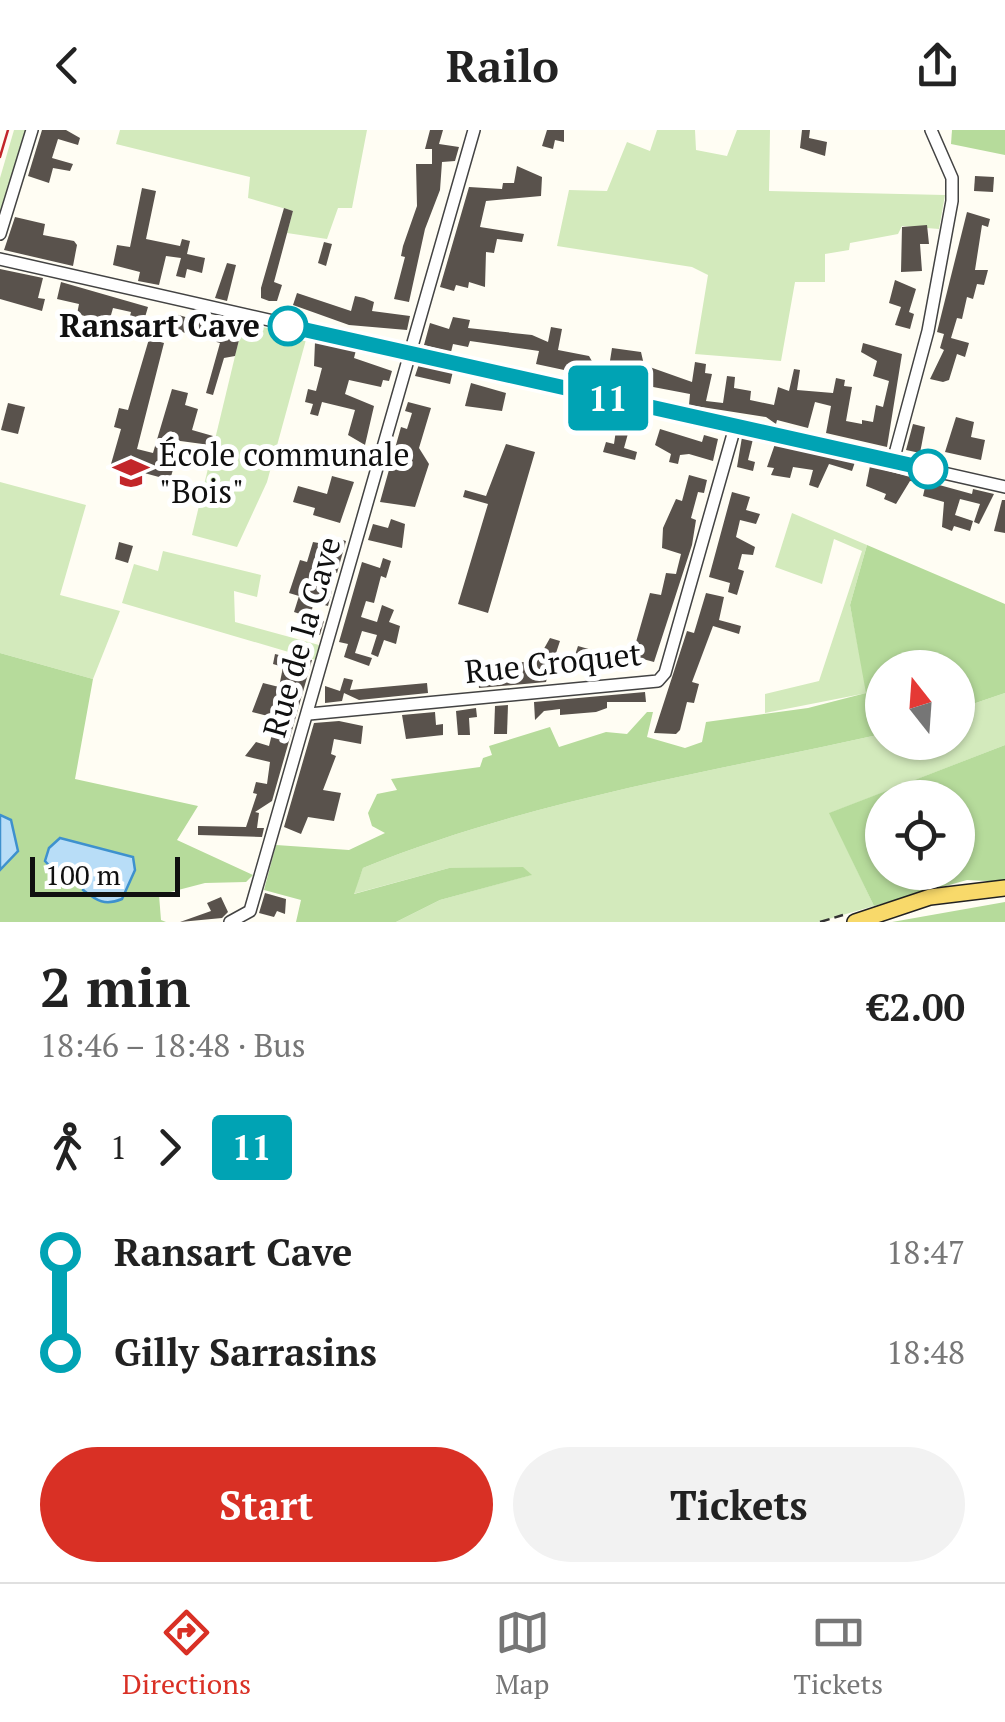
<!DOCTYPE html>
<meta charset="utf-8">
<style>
:root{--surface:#fff;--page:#f2f2f2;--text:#222;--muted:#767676;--line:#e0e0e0;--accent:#d93025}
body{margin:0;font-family:"PT Serif",serif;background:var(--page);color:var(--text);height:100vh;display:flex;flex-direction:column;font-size:38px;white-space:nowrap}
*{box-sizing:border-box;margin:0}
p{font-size:32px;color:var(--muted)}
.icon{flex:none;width:55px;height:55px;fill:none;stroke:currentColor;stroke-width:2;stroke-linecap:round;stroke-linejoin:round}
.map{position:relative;height:792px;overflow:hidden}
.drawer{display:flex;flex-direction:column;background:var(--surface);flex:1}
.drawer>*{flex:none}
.badge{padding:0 20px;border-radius:8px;font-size:35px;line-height:65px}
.needle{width:65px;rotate:343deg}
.tools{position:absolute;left:865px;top:520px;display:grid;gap:20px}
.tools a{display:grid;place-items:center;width:110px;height:110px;border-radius:50%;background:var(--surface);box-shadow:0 2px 8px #0004;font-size:50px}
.scale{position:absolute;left:30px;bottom:25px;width:150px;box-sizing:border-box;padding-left:10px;border:5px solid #101010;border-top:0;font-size:28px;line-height:35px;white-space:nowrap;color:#101010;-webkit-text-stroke:8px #fff;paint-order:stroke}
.map>.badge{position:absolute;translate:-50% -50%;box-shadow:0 0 0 5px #fff}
.legs{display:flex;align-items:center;gap:15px;height:110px;padding:0 40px;font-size:32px}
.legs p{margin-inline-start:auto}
.head{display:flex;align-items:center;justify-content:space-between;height:170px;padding:0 40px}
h1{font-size:55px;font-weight:700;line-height:75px}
.action{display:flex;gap:20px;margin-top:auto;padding:20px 40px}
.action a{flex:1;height:115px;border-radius:60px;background:var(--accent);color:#fff;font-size:40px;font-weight:700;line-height:115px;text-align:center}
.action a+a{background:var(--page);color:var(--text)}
ul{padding:0 40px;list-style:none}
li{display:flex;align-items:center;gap:35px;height:100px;font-size:38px}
li i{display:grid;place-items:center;width:15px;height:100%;margin:0 12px;background:currentColor}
li i::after{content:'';width:25px;height:25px;margin:-12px;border:8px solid;border-radius:50%;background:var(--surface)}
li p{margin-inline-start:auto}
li:first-child i{background:linear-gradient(#0000 50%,currentColor 0)}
li:last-child i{background:linear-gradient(currentColor 50%,#0000 0)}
header{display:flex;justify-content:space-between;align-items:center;height:130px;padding:0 40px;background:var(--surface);font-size:45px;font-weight:700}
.menu{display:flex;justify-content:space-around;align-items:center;height:140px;border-top:2px solid var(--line);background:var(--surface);font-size:28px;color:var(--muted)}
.menu a{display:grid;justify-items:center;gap:5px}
.menu .current{color:var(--accent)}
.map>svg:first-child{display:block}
</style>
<header><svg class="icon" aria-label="back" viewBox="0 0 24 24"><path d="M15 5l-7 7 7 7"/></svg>Railo<svg class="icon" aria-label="share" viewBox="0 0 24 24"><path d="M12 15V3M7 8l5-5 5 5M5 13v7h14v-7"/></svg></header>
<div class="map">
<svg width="1005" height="792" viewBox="0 0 1005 792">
<rect width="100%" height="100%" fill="#fffdf3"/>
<g fill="#d3eabc">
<polygon points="14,0 29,0 0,101 0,48"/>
<polygon points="120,0 367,0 352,78 338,78 327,109 287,103 293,81 248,68 250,47 116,14"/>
<polygon points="657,0 695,0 696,20 727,26 737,0 770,0 769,61 945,65 939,99 902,96 898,104 850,113 849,120 825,124 825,152 795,152 781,231 695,224 708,145 692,137 557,116 569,60 607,61 627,12 650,21"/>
<polygon points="243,193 307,206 267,352 237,417 192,405"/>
<polygon points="0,352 86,375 60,465 120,481 93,549 0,523"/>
<polygon points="792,383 867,415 850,475 867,563 765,583 765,564 819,551 862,421 834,409 822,454 775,437"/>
<polygon points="163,421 261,445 257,467 234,461 235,492 319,515 319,531 122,473 134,434 158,441"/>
<path d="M1005 563V615L830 683 874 776 818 792H396L440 770 531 745 449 738 353 764 363 738C530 670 707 643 882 604V612H958V579Z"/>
</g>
<g fill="#b6db9b" fill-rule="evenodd">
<polygon points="952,0 1005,0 1005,25 951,14"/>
<path d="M867 415 1005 474V563L958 579V538H882V604C707 643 530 670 363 738L354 764 449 738 523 737 532 745 440 770 396 792H296L301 770 264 760 276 715 349 720 385 703 372 696 368 683 377 664 397 660 391 649 480 637 483 628 492 625 489 616 550 597 559 617 606 602 627 604 647 582H653L647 607 685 618 702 612 706 592 808 578 866 563 850 475Z"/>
<polygon points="0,523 93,549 75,649 198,676 177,710 253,745 246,752 205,753 159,765 161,790 166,792 0,792"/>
<path d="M1005 615V752L967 750 874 776 829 683ZM882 668H958V742H882Z"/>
<polygon points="1005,772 1005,792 892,792"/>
</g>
<g fill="#b8ddf7" stroke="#3e91ce" stroke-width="2.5">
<polygon points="0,685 11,690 18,721 0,740"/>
<path d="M60 708 133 727 135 740 122 769C105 776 97 771 83 760L86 749 54 741 45 731 49 718Z"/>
</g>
<g fill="#59524c">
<polygon points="42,0 66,0 80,8 78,15 58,9 52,28 73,34 70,41 53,38 49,53 28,46"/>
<polygon points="430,0 443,0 439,14 459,17 455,31 442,32 440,60 425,99 409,172 394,169 405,127 401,126 403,116 417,76 416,34 432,34 432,19 425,19"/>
<polygon points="547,0 564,0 564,12 555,10 553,19 542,16"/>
<polygon points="802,0 810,0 809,8 827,12 825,26 800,18"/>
<polygon points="517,36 542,47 541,66 486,71 480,97 524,104 522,112 497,109 494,123 486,122 485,157 469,152 468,158 456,155 454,161 440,157 469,57 502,59 503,53 514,53"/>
<polygon points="975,46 994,47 993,62 974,61"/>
<polygon points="142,58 156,61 146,109 180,116 182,109 190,111 187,124 205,128 202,143 187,139 185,148 176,146 181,128 166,126 159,155 138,151 140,142 113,135 117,115 130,117"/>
<polygon points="284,78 293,81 274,152 282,155 277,171 269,171 261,168 261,158"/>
<polygon points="967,82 990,89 988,97 982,95 975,140 988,140 984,155 977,154 973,169 967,167 962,189 957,188 951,208 969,213 965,227 957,224 949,250 943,252 930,249 944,220 940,218 944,204 937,202"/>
<polygon points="15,87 45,94 43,105 74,111 77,115 73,136 4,120"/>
<polygon points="927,95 929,114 920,114 922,141 901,142 902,97"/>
<polygon points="324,112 332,114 326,136 318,133"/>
<polygon points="227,133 236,135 227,171 215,168"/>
<polygon points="0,139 43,148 38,168 45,169 42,181 0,169"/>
<polygon points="895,150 916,159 909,182 914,184 910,199 895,195 901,177 889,173"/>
<polygon points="61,152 148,177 143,194 129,190 131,182 113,178 107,199 97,197 97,189 77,184 79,174 57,169"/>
<polygon points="297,163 351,181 355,166 364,168 374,172 372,181 410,186 407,200 349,195 293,175"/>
<polygon points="168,182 224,198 226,190 243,194 235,226 224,228 213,265 206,263 220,213 165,197"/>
<polygon points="453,187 470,190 468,198 532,205 548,212 551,197 562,199 558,220 589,226 593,233 609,237 612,218 641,222 644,235 692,252 695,232 706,234 705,243 712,244 706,271 723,273 727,246 735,247 734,258 751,261 750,270 774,275 778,257 789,261 794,239 800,240 797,260 833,263 836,248 845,250 844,256 852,257 846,291 862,294 862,290 873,292 876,275 883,277 889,251 873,246 877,231 861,222 863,213 902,224 887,317 826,303 831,276 815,272 808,298 777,290 776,294 766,287 689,275 690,264 632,253 634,241 613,238 611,250 536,234 539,221 470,211 468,217 453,214 451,222 424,215 430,193 449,199"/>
<polygon points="149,209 164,213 137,319 153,323 172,259 188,263 185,275 198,279 192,300 213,306 210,315 173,310 168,327 176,329 170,350 111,334 121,299 114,297 119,278 128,280"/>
<polygon points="315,212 356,220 354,228 392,241 389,251 383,250 381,257 349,250 345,264 374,276 365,315 348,305 355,280 322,272 318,286 310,284 313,274 305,272 308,259 316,261 322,238 314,236"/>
<polygon points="419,234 453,241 450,254 415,246"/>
<polygon points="471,253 506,263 502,281 465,276"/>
<polygon points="408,272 431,278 419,318 429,334 415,377 380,372 401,297 407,299 412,283 405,281"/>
<polygon points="8,273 25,277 18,304 1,300"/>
<polygon points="619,279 634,282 624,318 637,322 635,330 603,322 606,312 614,314"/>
<polygon points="956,287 974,292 971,307 985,310 981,330 945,322"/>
<polygon points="913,294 925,297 920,323 906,320"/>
<polygon points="660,299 702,312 704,305 718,309 713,331 689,324 680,325 678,334 669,332 671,324 655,315"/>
<polygon points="742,307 753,309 748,330 755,332 753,341 737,337"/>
<polygon points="506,314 535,322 488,483 458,474 488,374 463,367 465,360 486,366"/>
<polygon points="775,314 855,332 852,341 829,334 818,358 809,355 813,340 793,337 790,348 771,345 774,338 767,337"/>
<polygon points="870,336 972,364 973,359 994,364 979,394 974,392 980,374 960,369 955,385 973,391 970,401 954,396 952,401 942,397 944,372 923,366 926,353 910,351 896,374 884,369 886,364 866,356"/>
<polygon points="689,345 707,350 704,363 698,362 691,388 696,390 692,415 654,532 632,526 650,463 661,465 666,443 676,444 681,424 662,418 663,398 676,369 682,371"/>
<polygon points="332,346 354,352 340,393 313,385 315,378 293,372 298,356 327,364"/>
<polygon points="732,362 750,367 746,380 760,384 756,394 740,390 736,407 755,417 753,425 742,424 738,439 744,441 737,465 728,462 730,453 709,447"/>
<polygon points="1002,370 1005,370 1005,403 994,401"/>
<polygon points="391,389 405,394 402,418 368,410 373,394 388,398"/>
<polygon points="331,406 346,411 337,443 316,437 312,452 332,461 328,476 314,472 310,487 324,491 320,505 297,498 300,484 294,482 299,466 289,463 300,430 307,432 313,412 324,414"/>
<polygon points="119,412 133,416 128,433 115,429"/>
<polygon points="383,428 391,431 386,448 381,446 374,473 366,471 361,487 377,492 382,475 394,480 389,492 400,496 396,514 384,510 378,527 371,524 377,505 362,501 355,523 372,528 369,536 344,527 348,514 339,512 362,432 380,438"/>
<polygon points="706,463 724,467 719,490 741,496 739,504 713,496 692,552 699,554 694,573 687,572 680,600 676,604 654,603 687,501 694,503"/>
<polygon points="550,508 560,511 556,523 574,528 578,516 606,524 607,542 568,539 567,544 549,540 546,552 479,558 478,547 495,545 497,534 537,531"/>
<polygon points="294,511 308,517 304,527 312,530 272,671 255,682 259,683 257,698 264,698 262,707 198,705 198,696 246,697 257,664 253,663 256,652 267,654 270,632 245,626 256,612 269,616 276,588 252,582 263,553 279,557 283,537 273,534 275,524 287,527"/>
<polygon points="344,548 353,550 350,560 427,553 428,563 359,570 344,563 342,571 325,573 325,556 340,561"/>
<polygon points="645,562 646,572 607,572 607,578 596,582 560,585 560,579 544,581 535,590 534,572"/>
<polygon points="508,575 507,604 494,604 495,576"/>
<polygon points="476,578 477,587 469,588 470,605 458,605 456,581"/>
<polygon points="435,582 436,595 443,594 443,605 406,609 402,585"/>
<polygon points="339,591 363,596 361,614 334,609 331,624 336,626 323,660 341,663 334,691 308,687 301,704 284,697 314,593"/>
<polygon points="265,763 286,769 285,784 277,781 274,787 259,783"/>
<polygon points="221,767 228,782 222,788 180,792 211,781 207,773"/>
</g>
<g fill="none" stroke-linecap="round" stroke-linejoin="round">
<defs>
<g id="minor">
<polyline points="0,104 32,0"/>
<polyline points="0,129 1005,357"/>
<polyline points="893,331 928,201 952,71 952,48 931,0"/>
<polyline points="309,584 658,551 665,543 735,297"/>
<polyline points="230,792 250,781 474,0"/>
</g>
<polyline id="major" points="855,792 930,767 1005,758"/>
</defs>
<use href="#minor" stroke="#434343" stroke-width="14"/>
<use href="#major" stroke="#212121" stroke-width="18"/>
<polyline stroke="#323232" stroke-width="2.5" stroke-dasharray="10 5" stroke-linecap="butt" points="820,792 843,785"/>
<use href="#minor" stroke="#fff" stroke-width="11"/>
<use href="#major" stroke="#f8d96a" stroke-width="15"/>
<polyline stroke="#c2262a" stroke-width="2.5" points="0,27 8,0"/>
</g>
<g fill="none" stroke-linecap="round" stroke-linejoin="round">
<defs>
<polyline id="line-1" points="288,196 928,339"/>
</defs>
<use href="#line-1" stroke="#fff" stroke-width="22"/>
<use href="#line-1" stroke="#00a3b4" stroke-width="15"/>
</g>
<defs>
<symbol id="school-bare" viewBox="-9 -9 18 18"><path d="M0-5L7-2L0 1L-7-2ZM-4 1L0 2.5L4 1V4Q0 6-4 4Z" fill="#c2262a" stroke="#fff" stroke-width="2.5" paint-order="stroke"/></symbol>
</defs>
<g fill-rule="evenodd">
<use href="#school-bare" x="106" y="318" width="50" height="50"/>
</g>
<g fill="#fff" stroke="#00a3b4" stroke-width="5">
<circle cx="288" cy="196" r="18"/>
<circle cx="928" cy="339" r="18"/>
</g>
<g text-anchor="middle" stroke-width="10" stroke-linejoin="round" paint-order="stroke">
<g font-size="32" font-weight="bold" fill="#101010" stroke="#fff" text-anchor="end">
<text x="260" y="207">Ransart Cave</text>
</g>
<g font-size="32" fill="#101010" stroke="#fff" text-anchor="start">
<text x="159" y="336">École communale<tspan x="159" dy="37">"Bois"</tspan></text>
</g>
<g font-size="32" fill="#101010" stroke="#fff">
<text transform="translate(302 507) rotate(-74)" y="11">Rue de la Cave</text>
<text transform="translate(553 533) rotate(-6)" y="11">Rue Croquet</text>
</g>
</g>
</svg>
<div class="tools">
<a><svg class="needle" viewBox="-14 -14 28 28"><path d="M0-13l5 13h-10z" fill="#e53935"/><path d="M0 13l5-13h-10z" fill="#767676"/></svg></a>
<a><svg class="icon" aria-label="locate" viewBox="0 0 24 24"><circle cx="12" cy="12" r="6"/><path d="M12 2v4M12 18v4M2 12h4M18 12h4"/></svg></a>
</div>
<div class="scale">100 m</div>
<b class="badge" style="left:608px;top:268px;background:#00a3b4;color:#fff">11</b>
</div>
<section class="drawer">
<div class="head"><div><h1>2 min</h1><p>18:46 – 18:48 · Bus</p></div><b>€2.00</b></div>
<div class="legs"><svg class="icon" aria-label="walk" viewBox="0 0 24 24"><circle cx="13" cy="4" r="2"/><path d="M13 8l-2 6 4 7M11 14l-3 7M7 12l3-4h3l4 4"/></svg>1<svg class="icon" aria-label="forward" viewBox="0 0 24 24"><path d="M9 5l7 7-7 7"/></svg><b class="badge" style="background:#00a3b4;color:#fff">11</b></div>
<ul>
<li><i style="color:#00a3b4"></i><b>Ransart Cave</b><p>18:47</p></li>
<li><i style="color:#00a3b4"></i><b>Gilly Sarrasins</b><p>18:48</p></li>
</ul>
<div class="action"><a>Start</a><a>Tickets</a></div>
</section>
<nav class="menu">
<a class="current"><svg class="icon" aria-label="directions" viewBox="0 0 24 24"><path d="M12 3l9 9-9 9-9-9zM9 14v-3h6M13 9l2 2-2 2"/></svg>Directions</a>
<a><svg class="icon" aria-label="map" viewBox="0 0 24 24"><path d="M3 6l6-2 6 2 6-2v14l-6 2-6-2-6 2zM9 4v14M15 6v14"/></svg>Map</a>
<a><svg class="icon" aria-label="tickets" viewBox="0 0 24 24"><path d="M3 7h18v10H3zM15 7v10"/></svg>Tickets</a>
</nav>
